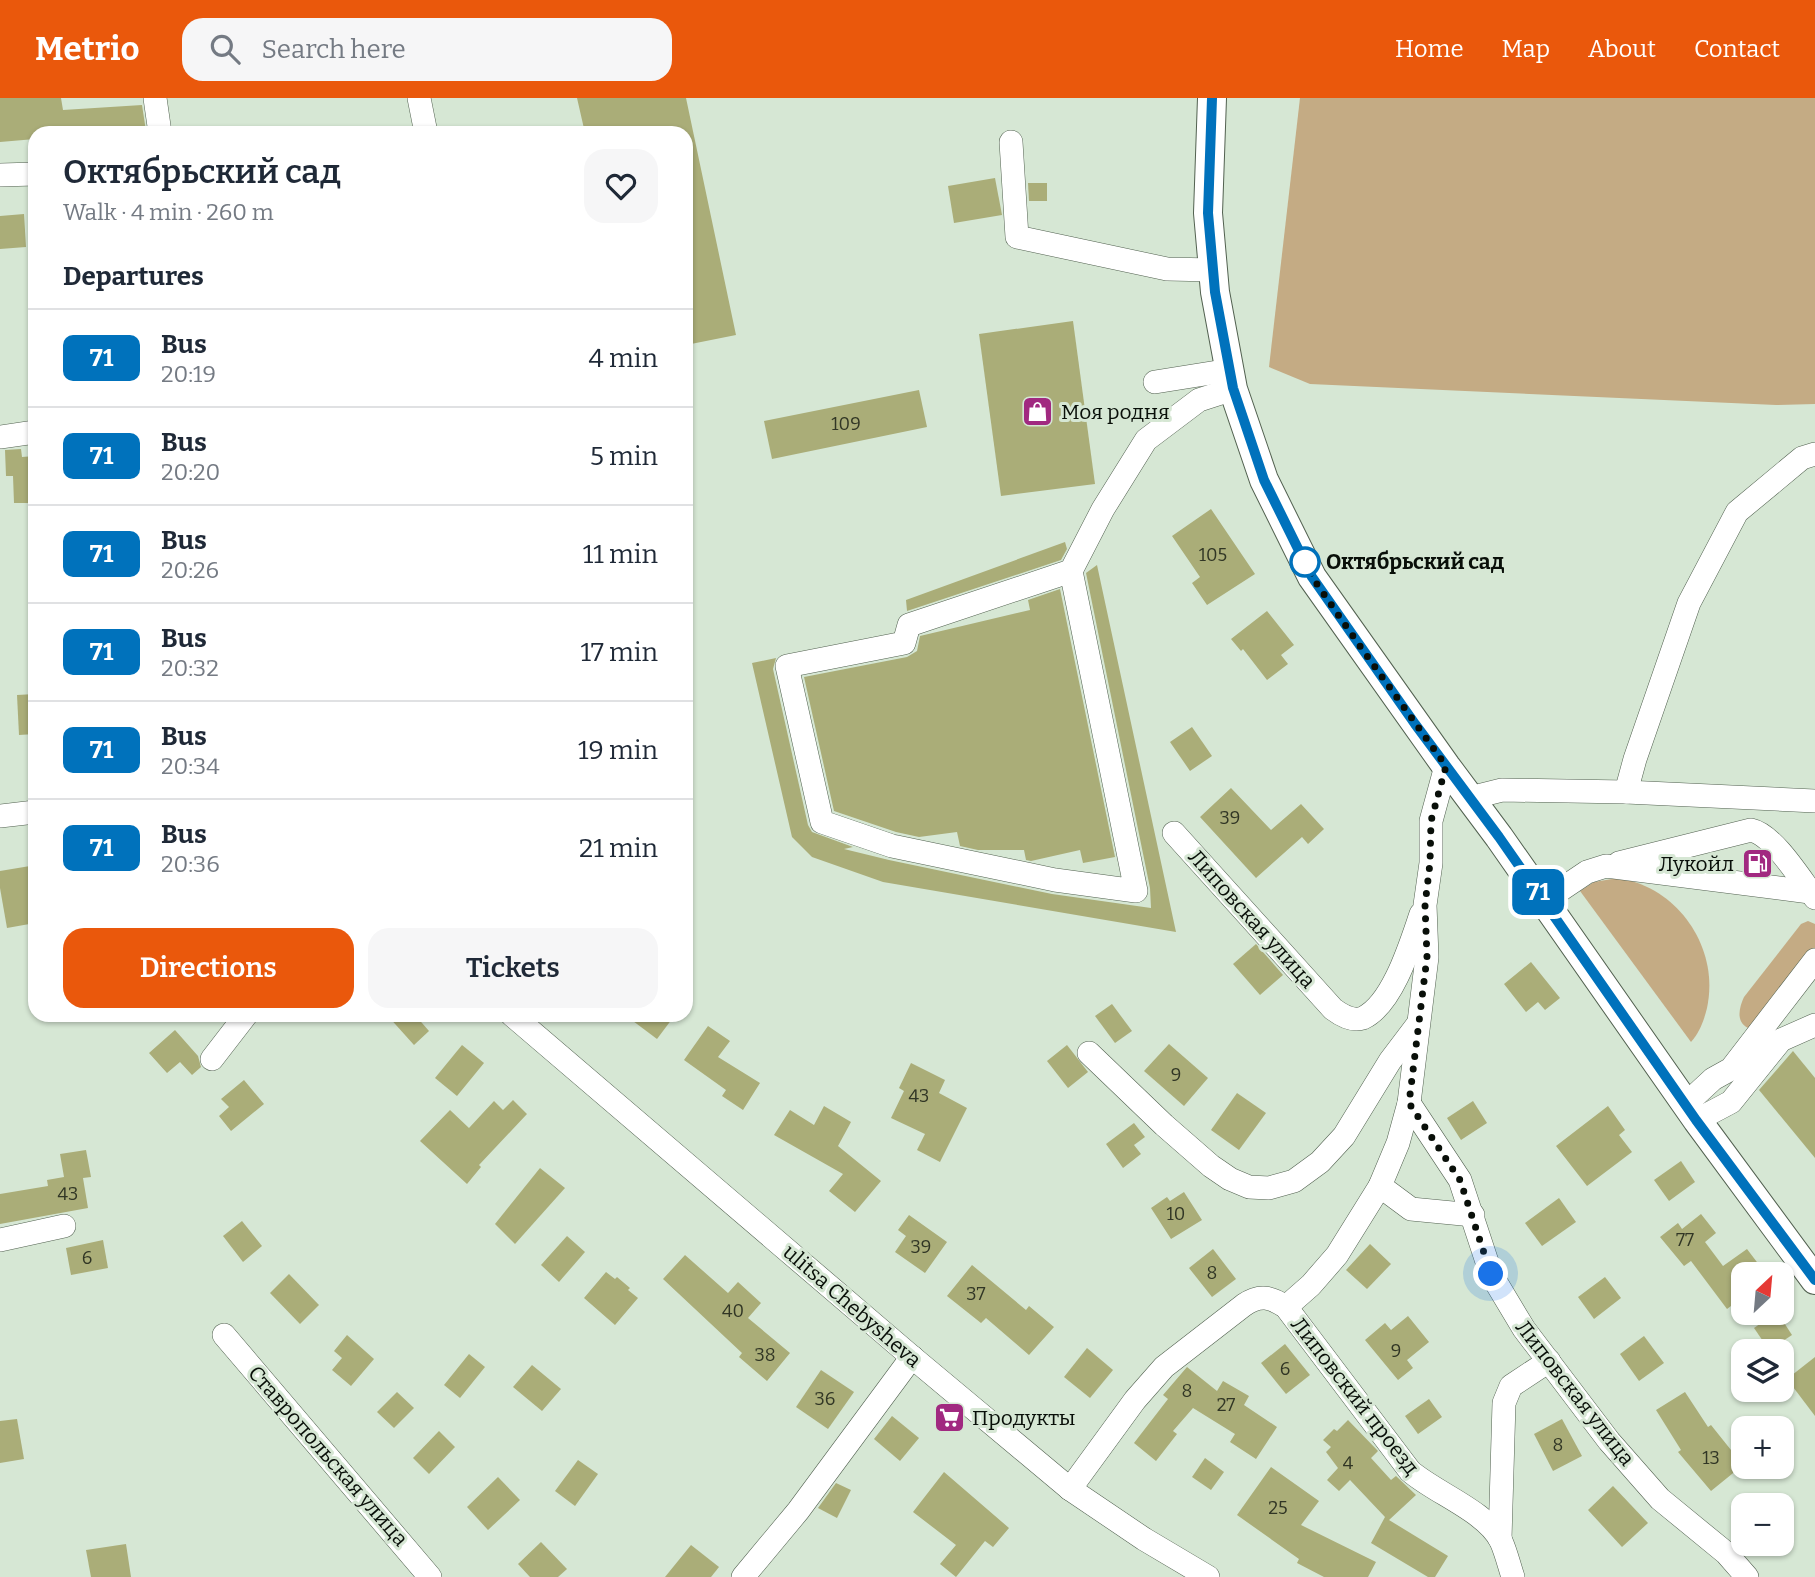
<!DOCTYPE html>
<meta charset="utf-8">
<style>
:root{--surface:#fff;--page:#f6f6f7;--text:#1f2937;--muted:#747a83;--line:#e0e1e3;--accent:#ea580c}
body{margin:0;font-family:Bitter,serif;background:var(--page);color:var(--text);height:100vh;display:flex;flex-direction:column;font-size:26px;white-space:nowrap}
*{box-sizing:border-box;margin:0}
p{font-size:23px;color:var(--muted)}
.icon{flex:none;width:38px;height:38px;fill:none;stroke:currentColor;stroke-width:2;stroke-linecap:round;stroke-linejoin:round}
.map{position:relative;flex:1;overflow:hidden}
.side{position:absolute;left:28px;top:28px;width:665px;height:896px;display:flex;flex-direction:column;background:var(--surface);border-radius:21px;box-shadow:0 2px 5px #0004}
.side>*{flex:none}
.badge{padding:0 14px;border-radius:10px;font-size:24px;line-height:46px}
.needle{width:46px;rotate:26deg}
.fabs{position:absolute;left:1731px;top:1164px;display:grid;gap:14px}
.fabs a{display:grid;place-items:center;width:63px;height:63px;border-radius:14px;background:var(--surface);box-shadow:0 2px 5px #0004;font-size:35px}
.you{position:absolute;width:35px;height:35px;margin:-18px;border:5px solid #fff;border-radius:50%;background:#1a73e8;box-shadow:0 0 0 10px #1a73e833}
.map>.badge{position:absolute;translate:-50% -50%;box-shadow:0 0 0 4px #fff}
h2{padding:0 35px;font-size:26px;line-height:63px}
.round{display:grid;place-items:center;flex:none;width:74px;height:74px;border-radius:21px;background:var(--page)}
.overview{display:flex;align-items:center;justify-content:space-between;height:119px;padding:0 35px}
h1{font-size:33px;font-weight:600;line-height:52px}
.action{display:flex;gap:14px;margin-top:auto;padding:14px 35px}
.action a{flex:1;height:80px;border-radius:21px;background:var(--accent);color:#fff;font-size:28px;font-weight:600;line-height:80px;text-align:center}
.action a+a{background:var(--page);color:var(--text)}
ul{padding:0;list-style:none}
li{display:flex;align-items:center;gap:21px;height:98px;padding:0 35px;border-top:2px solid var(--line)}
li div{flex:1}
li b{display:block;font-size:26px}
li em{font-style:normal}
li .badge{min-width:77px;font-weight:700;text-align:center}
header{display:flex;align-items:center;gap:42px;box-sizing:border-box;height:98px;padding:0 35px;background:var(--accent);color:#fff}
header strong{font-size:33px}
nav{display:flex;gap:38px;margin-inline-start:auto;font-size:24px}
.search{width:490px;height:63px;background:var(--page);display:flex;align-items:center;gap:18px;box-sizing:border-box;padding:0 24px;border-radius:21px;color:var(--muted);font-size:26px}
.map>svg:first-child{display:block}
</style>
<header>
<strong>Metrio</strong>
<div class="search"><svg class="icon" aria-label="search" viewBox="0 0 24 24"><circle cx="10" cy="10" r="6"/><path d="M15 15l6 6"/></svg>Search here</div>
<nav><a>Home</a><a>Map</a><a>About</a><a>Contact</a></nav>
</header>
<div class="map">
<svg width="1815" height="1479" viewBox="0 0 1815 1479">
<rect width="100%" height="100%" fill="#d6e7d4"/>
<g fill="#c4ab84">
<polygon points="1300,0 1815,0 1815,306 1776,307 1310,286 1269,269"/>
<path d="M1618 780C1678 789 1720 850 1707 910 1704 922 1700 934 1691 944L1580 793 1594 784Z"/>
<path d="M1808 823 1815 826V852L1750 931C1735 925 1739 910 1744 899L1801 826Z"/>
</g>
<g fill="#aaad78">
<polygon points="0,0 61,0 63,12 142,7 146,33 35,35 35,41 0,44"/>
<polygon points="577,0 686,0 736,237 686,247 686,35 585,35"/>
<polygon points="995,80 1002,117 954,125 948,88"/>
<polygon points="1028,85 1047,85 1047,103 1029,103"/>
<polygon points="24,116 26,149 0,151 0,118"/>
<polygon points="1073,223 1095,386 1001,398 979,236"/>
<polygon points="919,292 927,329 772,361 764,323"/>
<polygon points="21,351 22,359 35,358 35,382 30,382 31,405 14,405 13,378 6,378 5,352"/>
<polygon points="1211,411 1255,476 1207,507 1192,485 1200,479 1172,438"/>
<polygon points="1065,444 1067,451 1061,462 907,513 906,502"/>
<polygon points="1097,467 1176,834 883,784 812,759 792,739 752,565 776,560 773,571 808,727 812,734 853,749 844,751 889,762 1052,796 1151,810 1150,790 1086,475"/>
<polygon points="1060,491 1115,759 1083,765 1080,752 1031,763 1026,762 1024,752 978,752 960,748 957,734 919,739 896,734 834,713 804,579 907,559 917,553 920,538 1030,512 1028,502"/>
<polygon points="1267,513 1294,547 1281,557 1288,566 1267,582 1243,551 1241,553 1231,541"/>
<polygon points="35,596 35,636 19,637 17,597"/>
<polygon points="1192,629 1212,658 1190,673 1170,644"/>
<polygon points="1231,690 1271,732 1301,706 1324,731 1308,746 1302,739 1256,780 1200,719"/>
<polygon points="1747,751 1759,753 1767,761 1770,763 1769,775 1745,772"/>
<polygon points="30,768 35,796 35,825 7,830 0,790 0,773"/>
<polygon points="1256,846 1283,877 1260,897 1233,866"/>
<polygon points="1531,864 1560,900 1545,912 1538,904 1526,914 1504,886"/>
<polygon points="1112,906 1132,933 1115,945 1095,918"/>
<polygon points="387,917 415,917 429,933 414,947"/>
<polygon points="625,917 675,917 657,941"/>
<polygon points="708,928 730,943 718,959 760,985 743,1012 722,998 726,992 684,962"/>
<polygon points="175,932 198,958 201,969 192,977 180,964 167,975 149,955"/>
<polygon points="1169,946 1208,980 1184,1008 1144,973"/>
<polygon points="462,947 484,965 457,998 435,980"/>
<polygon points="1067,947 1088,974 1068,990 1047,963"/>
<polygon points="1793,953 1815,980 1815,1060 1759,992"/>
<polygon points="911,965 945,982 939,995 967,1010 940,1064 917,1052 925,1036 891,1020 904,993 899,990"/>
<polygon points="244,982 264,1006 231,1033 219,1018 229,1009 221,1001"/>
<polygon points="1237,995 1266,1015 1239,1052 1211,1032"/>
<polygon points="513,1002 527,1016 479,1067 481,1069 467,1086 420,1043 450,1012 469,1030 494,1003 503,1012"/>
<polygon points="1473,1003 1487,1025 1461,1042 1447,1020"/>
<polygon points="824,1008 851,1024 838,1048 881,1083 855,1114 829,1093 843,1076 774,1037 790,1012 814,1027"/>
<polygon points="1608,1008 1625,1032 1619,1037 1632,1054 1587,1088 1556,1048"/>
<polygon points="1134,1025 1145,1039 1134,1047 1141,1056 1123,1070 1106,1046"/>
<polygon points="86,1052 91,1079 83,1080 88,1110 0,1126 0,1096 48,1088 47,1082 64,1079 60,1056"/>
<polygon points="1681,1063 1695,1084 1669,1103 1654,1082"/>
<polygon points="540,1070 565,1090 515,1146 495,1126"/>
<polygon points="1184,1094 1202,1122 1171,1141 1151,1110 1167,1099 1170,1103"/>
<polygon points="1559,1100 1576,1124 1542,1148 1525,1125"/>
<polygon points="1701,1116 1716,1135 1705,1144 1723,1168 1747,1151 1766,1176 1743,1176 1743,1199 1727,1211 1691,1163 1684,1168 1660,1139 1678,1125 1682,1131"/>
<polygon points="909,1117 947,1144 925,1175 895,1154 906,1138 898,1132"/>
<polygon points="242,1123 262,1148 243,1164 223,1138"/>
<polygon points="567,1138 585,1154 559,1184 541,1167"/>
<polygon points="103,1142 108,1170 71,1177 66,1150"/>
<polygon points="1370,1146 1391,1166 1367,1191 1346,1172"/>
<polygon points="1213,1151 1236,1181 1212,1199 1189,1170"/>
<polygon points="685,1157 728,1195 738,1184 761,1205 748,1220 790,1255 767,1283 739,1259 742,1255 663,1181"/>
<polygon points="972,1167 1026,1212 1029,1208 1054,1229 1029,1257 986,1220 981,1225 947,1198"/>
<polygon points="606,1174 615,1181 617,1179 630,1190 628,1192 638,1200 615,1227 584,1200"/>
<polygon points="289,1176 319,1207 300,1226 270,1195"/>
<polygon points="1605,1179 1621,1200 1594,1221 1578,1199"/>
<polygon points="1777,1214 1792,1237 1769,1252 1754,1230"/>
<polygon points="1408,1218 1429,1244 1407,1262 1413,1270 1398,1282 1365,1242 1385,1225 1391,1232"/>
<polygon points="347,1237 374,1261 351,1288 332,1272 342,1260 334,1253"/>
<polygon points="1644,1238 1664,1265 1639,1283 1620,1256"/>
<polygon points="1285,1246 1310,1277 1286,1296 1261,1265"/>
<polygon points="1087,1250 1113,1272 1090,1300 1064,1279"/>
<polygon points="469,1256 485,1269 460,1300 444,1287"/>
<polygon points="1815,1259 1815,1318 1787,1281"/>
<polygon points="532,1267 561,1291 542,1313 513,1289"/>
<polygon points="1187,1269 1217,1293 1223,1283 1249,1298 1244,1307 1277,1329 1256,1361 1230,1344 1235,1336 1193,1310 1173,1333 1177,1336 1156,1363 1134,1345 1168,1301 1163,1297"/>
<polygon points="821,1272 854,1294 828,1331 796,1309"/>
<polygon points="397,1294 414,1310 394,1330 377,1314"/>
<polygon points="1685,1294 1708,1329 1711,1327 1743,1367 1711,1393 1678,1354 1681,1352 1656,1312"/>
<polygon points="1429,1301 1442,1319 1418,1336 1405,1318"/>
<polygon points="892,1318 919,1340 900,1363 874,1341"/>
<polygon points="17,1321 24,1361 0,1365 0,1323"/>
<polygon points="1562,1321 1582,1358 1553,1373 1534,1336"/>
<polygon points="1348,1322 1378,1353 1371,1360 1391,1382 1396,1378 1416,1397 1389,1422 1448,1458 1435,1479 1428,1479 1371,1445 1385,1419 1350,1382 1339,1393 1327,1382 1338,1370 1326,1354 1331,1349 1323,1342 1334,1331 1337,1333"/>
<polygon points="439,1333 455,1349 429,1376 413,1360"/>
<polygon points="1205,1360 1224,1374 1211,1392 1192,1379"/>
<polygon points="578,1362 598,1376 575,1408 555,1393"/>
<polygon points="1271,1369 1319,1403 1301,1427 1376,1464 1368,1479 1324,1479 1297,1465 1299,1461 1237,1417"/>
<polygon points="944,1374 1009,1430 993,1449 985,1443 956,1479 940,1466 956,1447 913,1414"/>
<polygon points="498,1379 520,1402 488,1432 467,1409"/>
<polygon points="836,1385 851,1392 837,1420 818,1410"/>
<polygon points="1613,1388 1648,1425 1622,1449 1588,1412"/>
<polygon points="541,1444 567,1471 558,1479 530,1479 518,1466"/>
<polygon points="126,1446 131,1479 91,1479 86,1452"/>
<polygon points="691,1447 719,1469 711,1479 665,1479"/>
</g>
<g fill="none" stroke-linecap="round" stroke-linejoin="round">
<defs>
<g id="minor">
<polyline points="155,0 160,35"/>
<polyline points="419,0 426,35"/>
<polyline points="1011,44 1017,139 1167,171 1213,172"/>
<polyline points="0,77 35,76"/>
<polyline points="1155,284 1230,272"/>
<polyline points="0,339 35,334"/>
<polyline points="1071,473 909,527 904,545 787,568 822,724 892,748 1055,782 1136,793 1071,473 1103,411 1146,342 1199,302 1233,291"/>
<polyline points="1626,694 1635,661 1689,505 1737,414 1802,360 1815,356"/>
<polyline points="1470,700 1502,692 1626,694 1815,703"/>
<polyline points="0,718 35,714"/>
<path d="M1174 735 1333 911C1341 917 1352 924 1363 920 1393 906 1411 845 1421 816"/>
<path d="M1619 765 1751 732C1774 737 1801 782 1815 800"/>
<polyline points="1544,803 1587,774 1606,768 1810,794"/>
<polyline points="512,917 912,1259 1070,1391 1144,1441 1208,1479"/>
<polyline points="1089,955 1164,1027 1211,1068 1230,1081 1249,1089 1269,1090 1294,1083 1320,1064 1344,1038 1390,963 1418,926"/>
<polyline points="212,961 246,917"/>
<polyline points="1409,1005 1460,1082 1491,1176 1524,1231 1609,1343 1660,1401 1726,1455 1747,1479"/>
<polyline points="1686,1006 1713,981 1731,971 1815,862"/>
<polyline points="1697,1022 1731,1004 1781,942 1815,927"/>
<polyline points="1380,1088 1411,1111 1473,1117"/>
<polyline points="0,1142 64,1128"/>
<polyline points="1286,1209 1311,1187 1337,1157 1380,1088 1398,1045 1409,1005 1427,859 1425,807 1431,765 1431,723 1446,668"/>
<polyline points="224,1237 430,1479"/>
<path d="M1070 1391 1135 1302 1164 1269 1244 1207C1260 1196 1271 1199 1286 1209L1410 1373C1435 1395 1486 1413 1501 1443 1506 1454 1509 1467 1513 1479"/>
<polyline points="1500,1441 1504,1305 1511,1288 1549,1263"/>
<polyline points="743,1479 798,1413 912,1259"/>
</g>
<polyline id="major" points="1212,0 1208,115 1215,194 1233,291 1264,382 1312,479 1446,668 1499,739 1697,1022 1815,1182"/>
</defs>
<use href="#minor" stroke="#526150" stroke-width="24"/>
<use href="#major" stroke="#526150" stroke-width="30"/>
<use href="#minor" stroke="#fff" stroke-width="23"/>
<use href="#major" stroke="#fff" stroke-width="28"/>
</g>
<g fill="none" stroke-linecap="round" stroke-linejoin="round">
<defs>
<polyline id="line" points="1212,0 1208,115 1215,194 1233,290 1264,382 1312,479 1415,626 1499,739 1696,1022 1815,1182"/>
</defs>
<use href="#line" stroke="#fff" stroke-width="16"/>
<use href="#line" stroke="#0072bc" stroke-width="10"/>
<polyline stroke="#090f09" stroke-width="7" stroke-dasharray="0 12.6" points="1305,464 1312,479 1355,541 1446,668 1431,723 1430,765 1425,807 1427,859 1409,1005 1460,1082 1491,1176"/>
</g>
<defs>
<symbol id="shop-square" viewBox="-11 -11 22 22"><rect x="-9" y="-9" width="18" height="18" rx="4" fill="#a12980" stroke="#d6e7d4"/><path d="M-5-2.5h2.3a2.7 3.5 0 0 1 5.4 0H5L5.5 6h-11ZM-1.5-2.5h3a1.5 2.3 0 0 0-3 0Z" fill="#fff"/></symbol>
<symbol id="fuel-square" viewBox="-11 -11 22 22"><rect x="-9" y="-9" width="18" height="18" rx="4" fill="#a12980" stroke="#d6e7d4"/><path d="M-5.5-6h7V0h2V4h1.3V-2.5L3-4.5l.8-.8L6-3V5H2.5V1h-1V6h-7ZM-4.2-4.7v3.2H.2V-4.7Z" fill="#fff"/></symbol>
<symbol id="supermarket-square" viewBox="-11 -11 22 22"><rect x="-9" y="-9" width="18" height="18" rx="4" fill="#a12980" stroke="#d6e7d4"/><path d="M-6-5.5h2.5l.6 2H6L4.5 2H-2.5L-4.4-4H-6ZM-1.5 3.2a1.3 1.3 0 1 0 .1 0ZM3 3.2a1.3 1.3 0 1 0 .1 0Z" fill="#fff"/></symbol>
</defs>
<g fill-rule="evenodd">
<use href="#shop-square" x="1020" y="296" width="35" height="35"/>
<use href="#fuel-square" x="1740" y="748" width="35" height="35"/>
<use href="#supermarket-square" x="932" y="1302" width="35" height="35"/>
</g>
<circle fill="#fff" stroke="#0072bc" stroke-width="3.5" cx="1305" cy="464" r="14"/>
<g text-anchor="middle" stroke-width="6" stroke-linejoin="round" paint-order="stroke">
<g font-size="18" fill="#313625">
<text x="846" y="332">109</text>
<text x="1213" y="463">105</text>
<text x="1230" y="726">39</text>
<text x="1176" y="983">9</text>
<text x="919" y="1004">43</text>
<text x="68" y="1102">43</text>
<text x="1176" y="1122">10</text>
<text x="1685" y="1148">77</text>
<text x="921" y="1155">39</text>
<text x="87" y="1166">6</text>
<text x="1212" y="1181">8</text>
<text x="976" y="1202">37</text>
<text x="733" y="1219">40</text>
<text x="1396" y="1259">9</text>
<text x="765" y="1263">38</text>
<text x="1285" y="1277">6</text>
<text x="1187" y="1299">8</text>
<text x="825" y="1307">36</text>
<text x="1226" y="1313">27</text>
<text x="1558" y="1353">8</text>
<text x="1711" y="1366">13</text>
<text x="1348" y="1371">4</text>
<text x="1278" y="1416">25</text>
</g>
<g font-size="21" fill="#090f09" stroke="#d6e7d4" text-anchor="start">
<text x="1061" y="321">Моя родня</text>
<text x="1734" y="773" text-anchor="end">Лукойл</text>
<text x="972" y="1327">Продукты</text>
</g>
<g font-size="21" font-weight="bold" fill="#090f09" stroke="#d6e7d4" text-anchor="start">
<text x="1326" y="471">Октябрьский сад</text>
</g>
<g font-size="21" fill="#090f09" stroke="#d6e7d4">
<text transform="translate(1252 821) rotate(48)" y="7">Липовская улица</text>
<text transform="translate(852 1208) rotate(41)" y="7">ulitsa Chebysheva</text>
<text transform="translate(1575 1295) rotate(52)" y="7">Липовская улица</text>
<text transform="translate(1355 1298) rotate(52)" y="7">Липовский проезд</text>
<text transform="translate(328 1358) rotate(49)" y="7">Ставропольская улица</text>
</g>
</g>
</svg>
<div class="fabs">
<a><svg class="needle" viewBox="-14 -14 28 28"><path d="M0-13l5 13h-10z" fill="#e53935"/><path d="M0 13l5-13h-10z" fill="#747a83"/></svg></a>
<a><svg class="icon" aria-label="layers" viewBox="0 0 24 24"><path d="M12 4l9 5-9 5-9-5zM3 14l9 5 9-5"/></svg></a>
<a>+</a>
<a>−</a>
</div>
<div class="you" style="left:1491px;top:1176px"></div>
<b class="badge" style="left:1538px;top:794px;background:#0072bc;color:#fff">71</b>
<section class="side">
<div class="overview"><div><h1>Октябрьский сад</h1><p>Walk · 4 min · 260 m</p></div><a class="round"><svg class="icon" aria-label="heart" viewBox="0 0 24 24"><path d="M12 20l-8-8c-3-5 5-10 8-4 3-6 11-1 8 4z"/></svg></a></div>
<h2>Departures</h2>
<ul>
<li><span class="badge" style="background:#0072bc;color:#fff">71</span><div><b>Bus</b><p>20:19</p></div><em>4 min</em></li>
<li><span class="badge" style="background:#0072bc;color:#fff">71</span><div><b>Bus</b><p>20:20</p></div><em>5 min</em></li>
<li><span class="badge" style="background:#0072bc;color:#fff">71</span><div><b>Bus</b><p>20:26</p></div><em>11 min</em></li>
<li><span class="badge" style="background:#0072bc;color:#fff">71</span><div><b>Bus</b><p>20:32</p></div><em>17 min</em></li>
<li><span class="badge" style="background:#0072bc;color:#fff">71</span><div><b>Bus</b><p>20:34</p></div><em>19 min</em></li>
<li><span class="badge" style="background:#0072bc;color:#fff">71</span><div><b>Bus</b><p>20:36</p></div><em>21 min</em></li>
</ul>
<div class="action"><a>Directions</a><a>Tickets</a></div>
</section>
</div>
